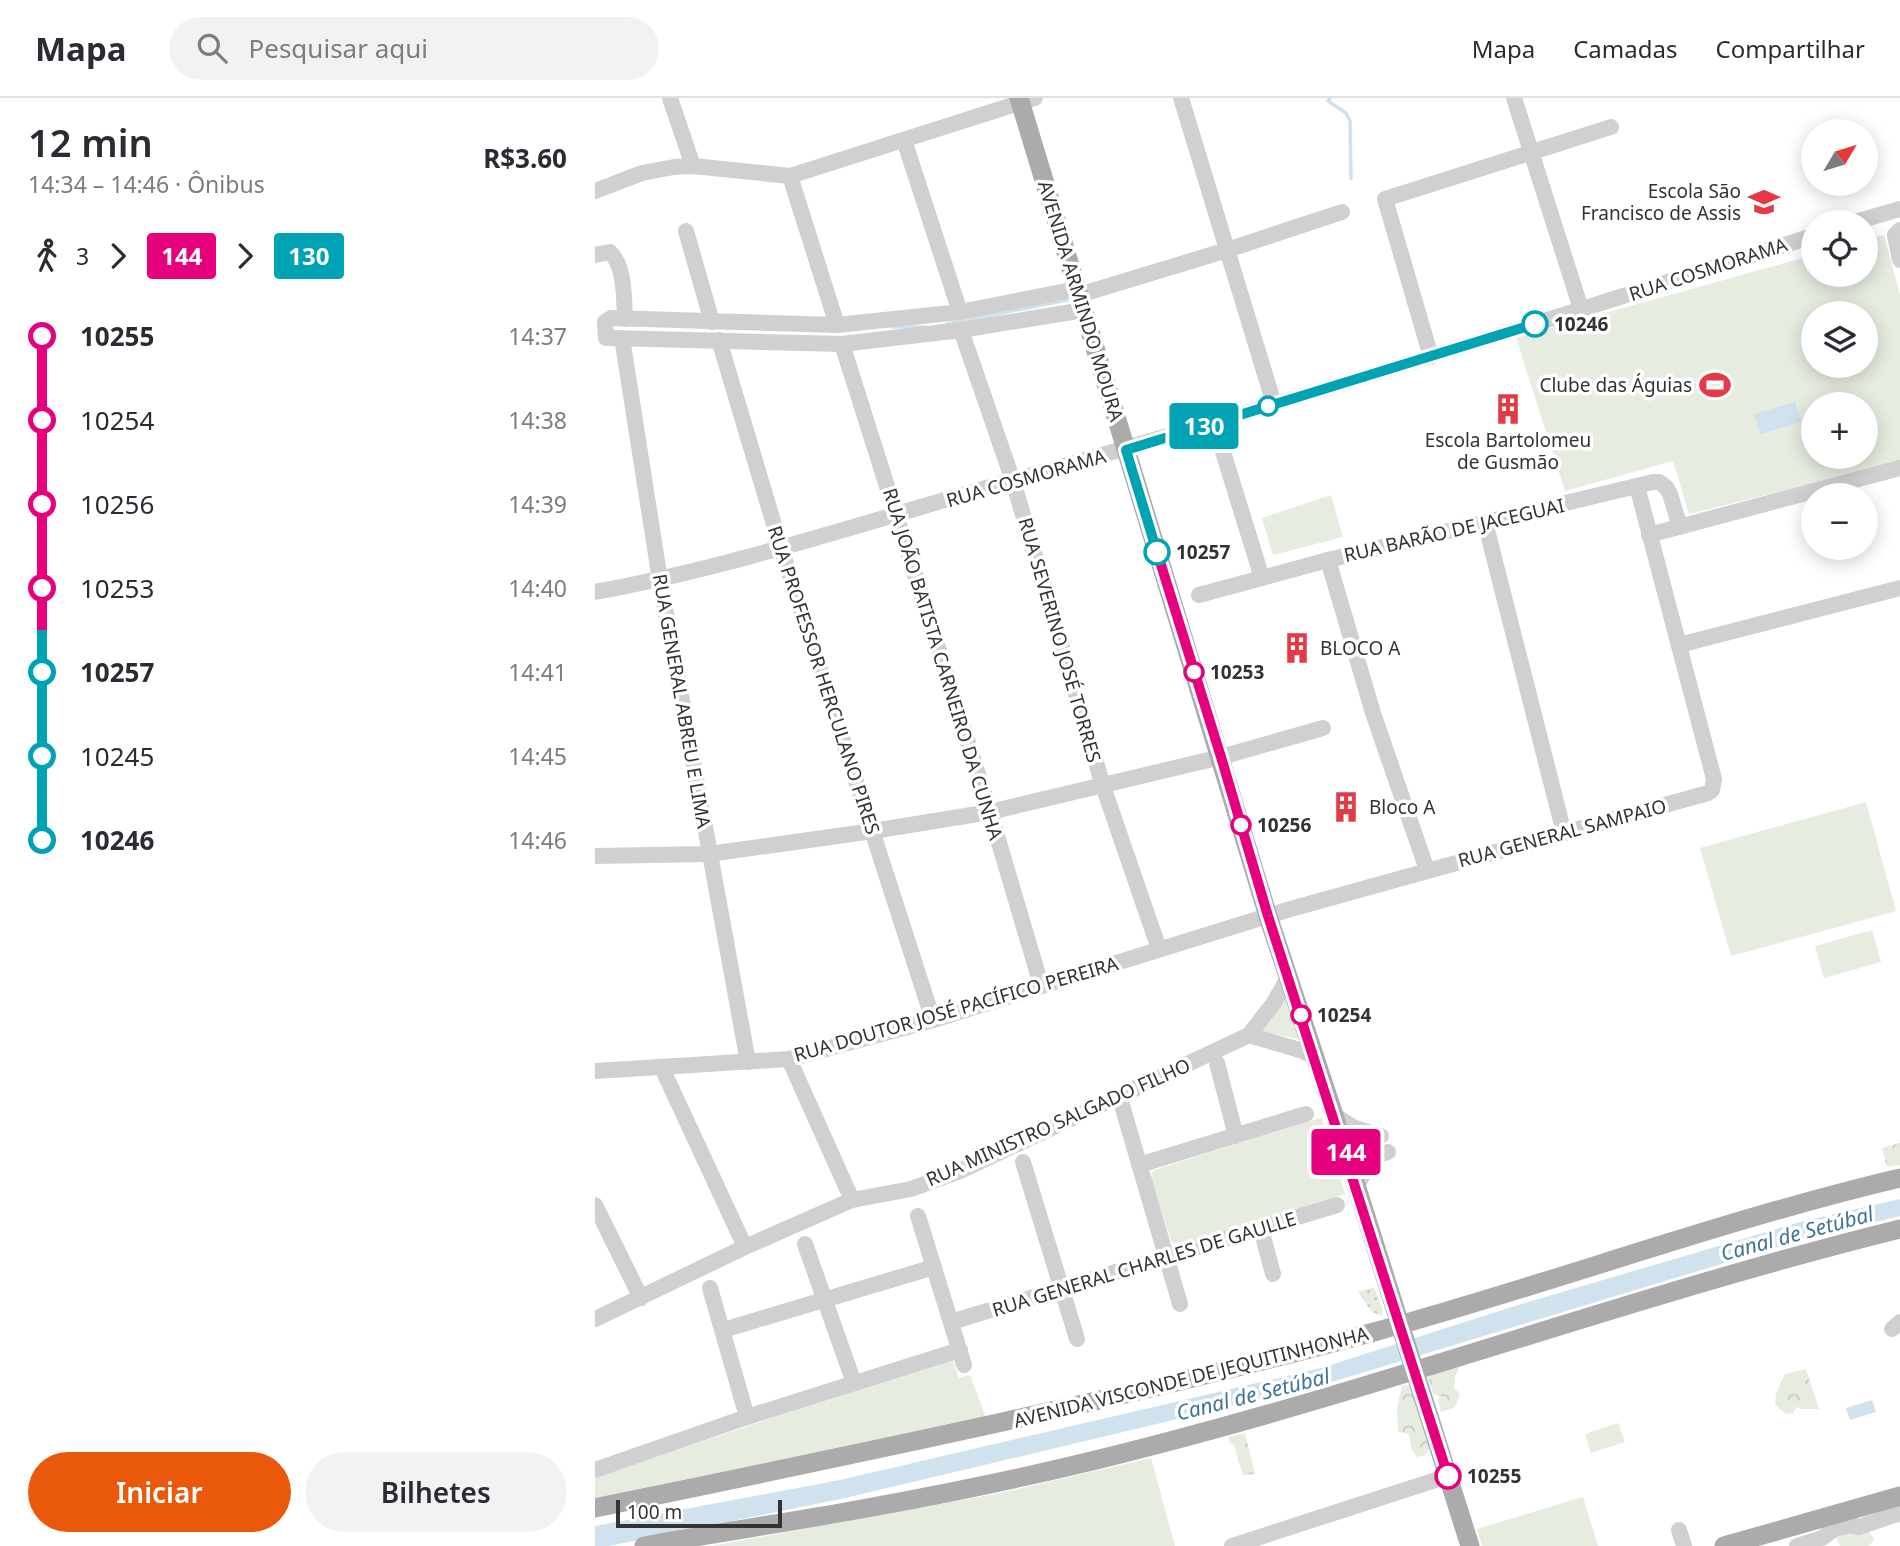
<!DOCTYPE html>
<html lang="pt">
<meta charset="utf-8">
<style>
:root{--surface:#fff;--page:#f2f2f3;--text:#2b2b33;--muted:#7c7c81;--line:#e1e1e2;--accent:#ea580c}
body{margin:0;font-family:"Noto Sans",sans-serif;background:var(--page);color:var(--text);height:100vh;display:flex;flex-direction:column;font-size:26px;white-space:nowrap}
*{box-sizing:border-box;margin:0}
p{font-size:23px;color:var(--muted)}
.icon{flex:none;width:38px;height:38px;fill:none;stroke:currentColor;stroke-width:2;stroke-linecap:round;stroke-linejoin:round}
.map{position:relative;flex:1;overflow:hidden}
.side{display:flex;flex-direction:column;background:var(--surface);width:595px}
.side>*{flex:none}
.badge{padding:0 14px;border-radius:5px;font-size:24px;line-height:46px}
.needle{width:46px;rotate:52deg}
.tools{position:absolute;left:1206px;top:21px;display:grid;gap:14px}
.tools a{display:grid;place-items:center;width:77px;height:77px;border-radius:50%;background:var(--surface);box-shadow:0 4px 18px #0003;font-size:35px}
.scale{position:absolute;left:21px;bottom:18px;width:166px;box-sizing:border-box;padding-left:7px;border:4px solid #333;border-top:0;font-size:19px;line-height:24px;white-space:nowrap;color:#333;-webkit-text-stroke:5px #fff;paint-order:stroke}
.map>.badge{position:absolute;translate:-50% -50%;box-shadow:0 0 0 4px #fff}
.legs{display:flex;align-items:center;gap:10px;height:77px;padding:0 28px;font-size:23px}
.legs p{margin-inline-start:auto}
.head{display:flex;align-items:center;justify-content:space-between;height:119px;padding:0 28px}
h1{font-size:38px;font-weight:600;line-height:52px}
.primary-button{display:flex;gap:14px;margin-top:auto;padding:14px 28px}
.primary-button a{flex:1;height:80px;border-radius:42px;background:var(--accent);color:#fff;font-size:28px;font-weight:600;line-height:80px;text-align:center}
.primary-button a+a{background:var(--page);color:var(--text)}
ul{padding:0 28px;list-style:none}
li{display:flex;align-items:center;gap:24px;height:84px;font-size:26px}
li i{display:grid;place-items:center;width:10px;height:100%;margin:0 9px;background:currentColor}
li i::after{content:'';width:18px;height:18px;margin:-9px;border:5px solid;border-radius:50%;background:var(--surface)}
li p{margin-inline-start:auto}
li:first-child i{background:linear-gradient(#0000 50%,currentColor 0)}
li:last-child i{background:linear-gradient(currentColor 50%,#0000 0)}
header{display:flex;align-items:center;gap:42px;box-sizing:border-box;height:98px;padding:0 35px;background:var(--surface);border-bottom:2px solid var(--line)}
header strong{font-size:33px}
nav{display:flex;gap:38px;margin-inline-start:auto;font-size:24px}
.search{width:490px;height:63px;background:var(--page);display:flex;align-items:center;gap:18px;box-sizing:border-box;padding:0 24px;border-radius:38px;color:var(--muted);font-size:26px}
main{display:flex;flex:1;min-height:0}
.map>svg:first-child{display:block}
</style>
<header>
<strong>Mapa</strong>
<div class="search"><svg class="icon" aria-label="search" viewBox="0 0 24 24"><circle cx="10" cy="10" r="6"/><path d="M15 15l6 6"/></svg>Pesquisar aqui</div>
<nav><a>Mapa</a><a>Camadas</a><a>Compartilhar</a></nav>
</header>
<main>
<section class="side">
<div class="head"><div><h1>12 min</h1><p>14:34 – 14:46 · Ônibus</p></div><b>R$3.60</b></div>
<div class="legs"><svg class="icon" aria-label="walk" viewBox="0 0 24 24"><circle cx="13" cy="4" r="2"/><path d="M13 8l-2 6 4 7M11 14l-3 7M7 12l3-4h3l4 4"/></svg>3<svg class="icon" aria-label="forward" viewBox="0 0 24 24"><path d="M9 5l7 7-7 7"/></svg><b class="badge" style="background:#e6007e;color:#fff">144</b><svg class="icon" aria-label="forward" viewBox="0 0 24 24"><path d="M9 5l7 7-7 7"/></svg><b class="badge" style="background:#00a3b4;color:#fff">130</b></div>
<ul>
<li><i style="color:#e6007e"></i><b>10255</b><p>14:37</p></li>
<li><i style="color:#e6007e"></i><span>10254</span><p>14:38</p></li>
<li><i style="color:#e6007e"></i><span>10256</span><p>14:39</p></li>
<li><i style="color:#e6007e"></i><span>10253</span><p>14:40</p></li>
<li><i style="color:#00a3b4"></i><b>10257</b><p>14:41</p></li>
<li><i style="color:#00a3b4"></i><span>10245</span><p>14:45</p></li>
<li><i style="color:#00a3b4"></i><b>10246</b><p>14:46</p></li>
</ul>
<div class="primary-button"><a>Iniciar</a><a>Bilhetes</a></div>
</section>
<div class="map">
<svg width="1305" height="1448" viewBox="0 0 1305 1448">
<defs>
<pattern id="forest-crowns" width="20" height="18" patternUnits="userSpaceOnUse" patternTransform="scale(1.75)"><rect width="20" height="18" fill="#e6ecdf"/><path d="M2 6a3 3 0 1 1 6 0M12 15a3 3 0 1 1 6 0" fill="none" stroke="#c6cbc0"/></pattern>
<pattern id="garden-dots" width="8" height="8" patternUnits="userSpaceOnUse" patternTransform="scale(1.75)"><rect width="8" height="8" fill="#e6ecdf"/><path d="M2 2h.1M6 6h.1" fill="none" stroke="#c6cbc0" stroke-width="1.8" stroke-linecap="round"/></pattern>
</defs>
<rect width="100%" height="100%" fill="#fff"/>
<g fill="#e6ecdf" fill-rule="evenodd">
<path d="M1289 137 1305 197V364L1094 416 1078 363 970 393 921 240 1218 157V177H1270L1271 142ZM1218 215H1270V268H1218ZM1218 306H1270V359H1218Z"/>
<polygon points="736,397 748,439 678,457 667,420"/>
<polygon points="1271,704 1301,813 1136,858 1105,750"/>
<polygon points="1277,832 1286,864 1229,880 1220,848"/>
<polygon points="691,896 706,942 668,933 665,928"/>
<polygon points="725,1020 727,1020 750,1096 586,1146 577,1145 555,1079 559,1072"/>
<polygon points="358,1263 364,1280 375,1277 391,1320 0,1402 0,1380 177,1320"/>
<polygon points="1023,1325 1030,1344 996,1355 990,1336"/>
<polygon points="556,1360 580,1448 116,1448 400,1396"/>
<polygon points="988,1399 1003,1448 887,1448 882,1431"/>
<polygon points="1271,1429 1279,1441 1274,1448 1245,1448 1241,1439 1248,1432"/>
</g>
<g fill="url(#forest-crowns)">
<polygon points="1305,1045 1305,1067 1292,1069 1287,1050"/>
<polygon points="866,1266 860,1278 859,1290 865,1296 860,1309 846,1314 843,1302 847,1299 838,1296 831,1272"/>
<polygon points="1211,1271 1224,1311 1206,1311 1202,1309 1198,1315 1191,1316 1180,1307 1181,1296 1190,1276"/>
<polygon points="807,1287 820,1288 835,1350 830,1357 822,1359 817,1352 814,1336 803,1334 802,1311"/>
<polygon points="650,1335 660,1376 648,1377 639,1347 635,1345 633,1339"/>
</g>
<polygon fill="url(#garden-dots)" points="779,1189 788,1213 787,1218 777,1214 763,1194"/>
<g fill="#cfe2ee">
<polygon points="1200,304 1206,324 1165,336 1159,316"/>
<polygon points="1305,1101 1305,1118 1209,1141 730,1286 250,1400 14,1448 0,1448 0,1428 245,1382 726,1270 923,1207 1205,1124"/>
<polygon points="1277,1302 1281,1314 1255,1322 1251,1310"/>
</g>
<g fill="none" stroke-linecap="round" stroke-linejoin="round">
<g stroke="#cfe2ee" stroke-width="3.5">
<polyline points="735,0 733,3 751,15 755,23 756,81"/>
<polyline points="352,226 472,202"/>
<polyline points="296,229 330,229"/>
</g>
<g stroke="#d0d0d0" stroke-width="16">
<polyline points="75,0 98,68"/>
<polyline points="586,0 679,306"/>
<polyline points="919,0 986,211"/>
<polyline points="309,42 365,214"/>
<polyline points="195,78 242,227"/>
<polyline points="0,93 47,75 79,69 98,68 195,78 440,0"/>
<polyline points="1260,124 1305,111"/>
<polyline points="1305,132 1300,137 1305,162"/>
<polyline points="91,133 117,224"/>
<path d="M0 157 15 154C30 168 29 201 30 221"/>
<polyline points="484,197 632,152 747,114"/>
<polyline points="366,232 418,383 508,688 564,851"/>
<polyline points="11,240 10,224 16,220 242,227 365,214 482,191"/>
<polyline points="16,240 247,246 366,232 489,212"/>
<polyline points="27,240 65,482 153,964"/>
<polyline points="124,242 186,450 338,922"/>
<polyline points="247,246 395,714 446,887"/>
<polyline points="836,259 790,101 1016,29"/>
<polyline points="624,341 667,480"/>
<polyline points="890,424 969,735"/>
<polyline points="1054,437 1305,370"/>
<polyline points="733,462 778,615 832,772"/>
<path d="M0 494C142 468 280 421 419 382 687 307 952 222 1218 138"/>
<polyline points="604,497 733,462 1058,384 1064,384 1071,389 1075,396 1085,429"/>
<polyline points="1084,547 1305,490"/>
<polyline points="0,758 114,756 278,733 395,714 626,659 728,630"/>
<polyline points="654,937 708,953 720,959"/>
<polyline points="194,961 257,1102"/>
<polyline points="622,965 641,1038"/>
<polyline points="67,970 150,1149"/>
<polyline points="0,973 194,961 338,922 692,812 1113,695 1117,692 1119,681 1042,388"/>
<polyline points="524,997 585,1206"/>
<polyline points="739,1017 758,1029 786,1038"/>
<polyline points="428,1064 482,1241"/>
<polyline points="544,1067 711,1016"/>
<polyline points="761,1089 779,1058 793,1054"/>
<polyline points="0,1107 46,1200"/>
<polyline points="323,1118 369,1267"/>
<polyline points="666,1131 678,1176"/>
<polyline points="210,1146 259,1285"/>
<polyline points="115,1190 152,1319"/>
<polyline points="0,1221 150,1149 257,1102 316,1091 365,1073 654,937 678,906 693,880"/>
<polyline points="356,1224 742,1107"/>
<polyline points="1297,1231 1305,1224"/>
<polyline points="128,1232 339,1169"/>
<polyline points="0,1372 152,1319 365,1252"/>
<polyline points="1084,1432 1089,1448"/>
<polyline points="637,1448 853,1378"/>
<polyline points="1202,1448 1227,1440 1239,1431 1255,1427 1264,1429 1305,1415"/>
</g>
<g stroke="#ababab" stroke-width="19">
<polyline points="424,0 673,818 737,1011 875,1448"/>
<path d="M0 1410C261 1356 522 1303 779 1234 955 1186 1127 1122 1305 1080"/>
<path d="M49 1448C119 1435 190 1425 261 1412 361 1394 462 1373 560 1347 811 1282 1054 1193 1305 1131"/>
<polyline points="1129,1448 1305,1398"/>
</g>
</g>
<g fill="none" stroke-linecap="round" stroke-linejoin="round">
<defs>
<polyline id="line-1" points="562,454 626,659 673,818 853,1378"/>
<polyline id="line-2" points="562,454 531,352 940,226"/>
</defs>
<use href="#line-1" stroke="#fff" stroke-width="16"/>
<use href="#line-2" stroke="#fff" stroke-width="16"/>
<use href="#line-1" stroke="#e6007e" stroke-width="10"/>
<use href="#line-2" stroke="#00a3b4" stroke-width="10"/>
</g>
<defs>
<symbol id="school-bare" viewBox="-9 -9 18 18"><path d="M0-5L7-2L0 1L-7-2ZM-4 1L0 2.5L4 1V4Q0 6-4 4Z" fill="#e63946" stroke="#fff" stroke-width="2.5" paint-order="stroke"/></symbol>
<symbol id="stadium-bare" viewBox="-9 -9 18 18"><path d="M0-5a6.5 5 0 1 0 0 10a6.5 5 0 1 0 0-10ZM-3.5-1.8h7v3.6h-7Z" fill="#e63946" stroke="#fff" stroke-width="2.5" paint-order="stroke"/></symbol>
<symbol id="building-bare" viewBox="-9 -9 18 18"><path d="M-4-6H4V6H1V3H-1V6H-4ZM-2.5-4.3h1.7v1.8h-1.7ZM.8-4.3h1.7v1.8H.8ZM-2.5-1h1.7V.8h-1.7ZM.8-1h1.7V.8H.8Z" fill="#e63946" stroke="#fff" stroke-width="2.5" paint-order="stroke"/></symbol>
</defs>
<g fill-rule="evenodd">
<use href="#school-bare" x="1147" y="82" width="44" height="44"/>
<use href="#stadium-bare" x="1098" y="265" width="44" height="44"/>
<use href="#building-bare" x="891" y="289" width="44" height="44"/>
<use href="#building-bare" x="680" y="528" width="44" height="44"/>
<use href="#building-bare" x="729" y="687" width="44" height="44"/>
</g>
<g fill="#fff" stroke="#00a3b4" stroke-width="3.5">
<circle cx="940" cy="226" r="12"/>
<circle cx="673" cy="308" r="9"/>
<circle cx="562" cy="454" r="12"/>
</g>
<g fill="#fff" stroke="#e6007e" stroke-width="3.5">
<circle cx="599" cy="574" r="9"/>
<circle cx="646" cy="727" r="9"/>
<circle cx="706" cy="917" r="9"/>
<circle cx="853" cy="1378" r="12"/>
</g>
<g text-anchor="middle" stroke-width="7" stroke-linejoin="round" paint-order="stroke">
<g font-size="19" fill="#333" stroke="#fff" text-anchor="end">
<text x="1146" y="100">Escola São<tspan x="1146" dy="22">Francisco de Assis</tspan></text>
<text x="1097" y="294">Clube das Águias</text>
<text x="913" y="349" text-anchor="middle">Escola Bartolomeu<tspan x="913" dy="22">de Gusmão</tspan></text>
<text x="725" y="557" text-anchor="start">BLOCO A</text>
<text x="774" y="716" text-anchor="start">Bloco A</text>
</g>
<g font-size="19" fill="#333" stroke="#fff">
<text transform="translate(1113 171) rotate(-18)" y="7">RUA COSMORAMA</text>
<text transform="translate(486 203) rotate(73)" y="7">AVENIDA ARMINDO MOURA</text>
<text transform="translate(431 380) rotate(-16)" y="7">RUA COSMORAMA</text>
<text transform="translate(859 432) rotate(-13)" y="7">RUA BARÃO DE JACEGUAI</text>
<text transform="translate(465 542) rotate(74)" y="7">RUA SEVERINO JOSÉ TORRES</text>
<text transform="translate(348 566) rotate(73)" y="7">RUA JOÃO BATISTA CARNEIRO DA CUNHA</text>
<text transform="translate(229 582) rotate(72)" y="7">RUA PROFESSOR HERCULANO PIRES</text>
<text transform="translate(87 603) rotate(80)" y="7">RUA GENERAL ABREU E LIMA</text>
<text transform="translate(967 735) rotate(-15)" y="7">RUA GENERAL SAMPAIO</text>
<text transform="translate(361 911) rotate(-16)" y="7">RUA DOUTOR JOSÉ PACÍFICO PEREIRA</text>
<text transform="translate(463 1024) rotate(-24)" y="7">RUA MINISTRO SALGADO FILHO</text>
<text transform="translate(549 1166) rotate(-17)" y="7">RUA GENERAL CHARLES DE GAULLE</text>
<text transform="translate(596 1279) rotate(-14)" y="7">AVENIDA VISCONDE DE JEQUITINHONHA</text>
</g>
<g font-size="19" font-weight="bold" fill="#333" stroke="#fff" text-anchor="start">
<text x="959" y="233">10246</text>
<text x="581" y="461">10257</text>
<text x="615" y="581">10253</text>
<text x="662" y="734">10256</text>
<text x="722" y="924">10254</text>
<text x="872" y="1385">10255</text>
</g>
<g font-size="21" font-style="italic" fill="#3f7597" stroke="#fff">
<text transform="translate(1202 1136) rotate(-15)" y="7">Canal de Setúbal</text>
<text transform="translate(658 1297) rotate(-14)" y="7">Canal de Setúbal</text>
</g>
</g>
</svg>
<div class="tools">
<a><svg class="needle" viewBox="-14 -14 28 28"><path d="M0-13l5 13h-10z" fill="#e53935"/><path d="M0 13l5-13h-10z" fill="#7c7c81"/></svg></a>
<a><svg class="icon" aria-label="locate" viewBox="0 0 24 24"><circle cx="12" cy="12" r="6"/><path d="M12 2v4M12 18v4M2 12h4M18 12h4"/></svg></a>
<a><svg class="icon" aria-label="layers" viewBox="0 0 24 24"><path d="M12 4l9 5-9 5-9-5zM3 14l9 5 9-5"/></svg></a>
<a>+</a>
<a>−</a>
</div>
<div class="scale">100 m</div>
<b class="badge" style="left:751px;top:1054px;background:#e6007e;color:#fff">144</b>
<b class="badge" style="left:609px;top:328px;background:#00a3b4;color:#fff">130</b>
</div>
</main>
